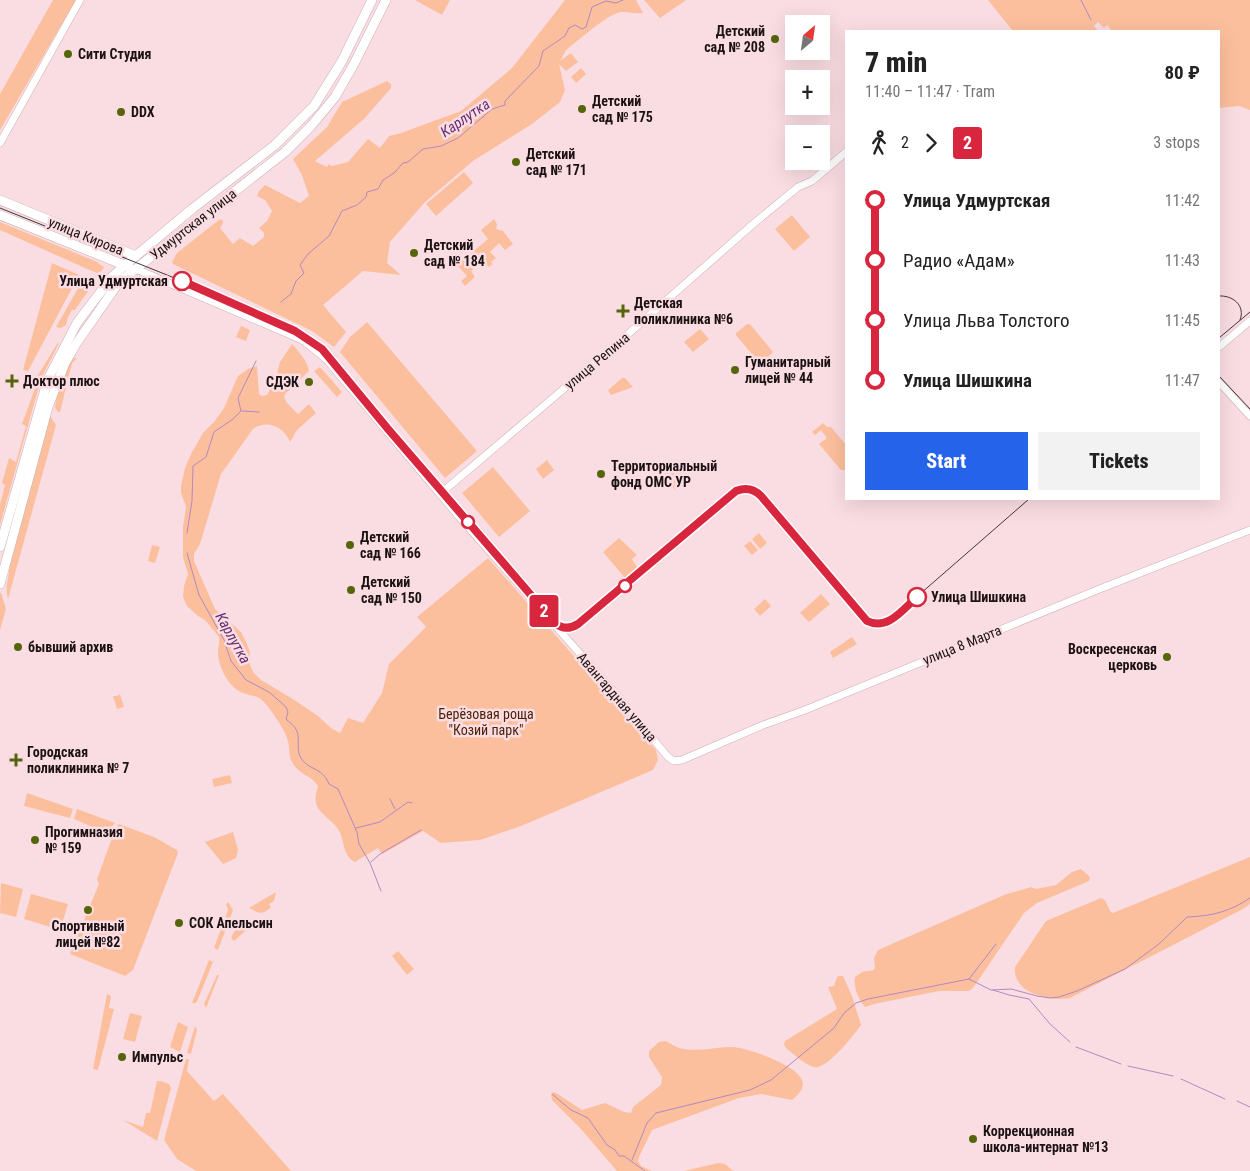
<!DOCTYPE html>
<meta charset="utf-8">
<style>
:root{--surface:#fff;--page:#f2f2f2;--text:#222;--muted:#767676;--accent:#2563eb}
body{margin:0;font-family:"Roboto Condensed",sans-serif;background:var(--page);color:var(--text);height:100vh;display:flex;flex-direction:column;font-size:19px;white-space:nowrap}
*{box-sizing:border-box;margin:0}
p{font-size:16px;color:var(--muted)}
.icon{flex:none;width:28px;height:28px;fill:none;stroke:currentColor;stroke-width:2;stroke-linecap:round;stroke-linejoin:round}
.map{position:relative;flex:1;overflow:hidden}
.sheet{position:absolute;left:845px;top:30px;width:375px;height:470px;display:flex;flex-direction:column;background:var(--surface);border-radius:0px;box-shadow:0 5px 20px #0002}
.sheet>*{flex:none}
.badge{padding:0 10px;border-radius:4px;font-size:18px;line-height:32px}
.needle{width:32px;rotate:29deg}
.controls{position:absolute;left:785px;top:15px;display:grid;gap:10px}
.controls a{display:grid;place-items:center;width:45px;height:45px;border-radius:0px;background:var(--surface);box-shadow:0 5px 20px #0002;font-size:25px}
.map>.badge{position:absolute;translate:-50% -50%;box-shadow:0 0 0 2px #fff}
.legs{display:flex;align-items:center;gap:8px;height:55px;padding:0 20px;font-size:16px}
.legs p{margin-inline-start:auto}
.overview{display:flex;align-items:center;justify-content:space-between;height:85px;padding:0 20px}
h1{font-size:28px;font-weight:800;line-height:38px}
.primary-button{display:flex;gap:10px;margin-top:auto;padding:10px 20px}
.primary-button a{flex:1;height:58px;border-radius:0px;background:var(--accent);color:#fff;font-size:20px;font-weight:800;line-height:58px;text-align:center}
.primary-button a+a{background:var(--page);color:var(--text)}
ul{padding:0 20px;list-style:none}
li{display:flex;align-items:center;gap:18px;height:60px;font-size:19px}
li i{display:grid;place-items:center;width:8px;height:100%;margin:0 6px;background:currentColor}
li i::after{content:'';width:12px;height:12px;margin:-6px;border:4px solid;border-radius:50%;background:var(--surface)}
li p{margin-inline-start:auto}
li:first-child i{background:linear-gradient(#0000 50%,currentColor 0)}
li:last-child i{background:linear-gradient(currentColor 50%,#0000 0)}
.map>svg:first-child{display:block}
</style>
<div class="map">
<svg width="1250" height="1171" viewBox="0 0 1250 1171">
<rect width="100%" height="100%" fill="#fadde3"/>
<g fill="#fcbf9d">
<polygon points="53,0 76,0 0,130 0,94"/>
<polygon points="415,0 450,0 442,15"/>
<path d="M565 0H636L643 13C635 14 630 12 623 12 611 11 583 37 572 45L566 50 560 61 571 53 578 62 566 71 559 64 565 90 560 102 532 124 473 161 425 202 390 242 387 263 401 275 363 271 323 305 346 332 334 347 312 331 173 264 172 262 177 253 220 219 223 221V223L220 228 233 244 240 238 253 246 264 237V233L259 228 267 221 272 211 265 200 257 196 259 191 265 185 300 203 309 196 302 175 293 159 327 127 342 102 387 81 391 84V88L365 118 315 161 327 167 329 164 332 166 348 162 368 139 380 148 389 136 401 133 461 111 512 68Z"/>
<polygon points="644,0 686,0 660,18"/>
<polygon points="988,0 1250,0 1250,110 1239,106 1219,108 1219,31 1112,31 1107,25 1104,28 1098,22 1094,26 1098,31 1013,31"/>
<polygon points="581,68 586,74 576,83 571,77"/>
<polygon points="464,172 473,183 436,216 426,204"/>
<polygon points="792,215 810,237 794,251 775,229"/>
<polygon points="494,219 497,224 496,229 503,231 513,244 505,250 499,243 490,252 496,258 491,262 493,264 489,267 483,261 471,271 475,277 465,286 461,281 467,276 457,265 488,239 481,230"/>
<polygon points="0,222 95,261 104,267 102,271 97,273 85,268 0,230"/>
<polygon points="52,263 79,275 28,371 23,370"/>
<polygon points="85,276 95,281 75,310 72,310 68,317 66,325 61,328 56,327"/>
<polygon points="367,322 477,451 445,478 340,352 350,337"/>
<polygon points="747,324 750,324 773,352 762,364 759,363 736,335 736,333"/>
<polygon points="241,326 250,330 246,341 236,337"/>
<polygon points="700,329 709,339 693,352 684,342"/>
<polygon points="59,343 41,379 0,525 0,504 5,485 2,483 9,458 16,462 26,426 22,424 37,383 35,380 57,344"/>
<path d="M292 344C299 352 307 360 309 371L285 394 284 397 287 403 298 414 309 404 316 413 297 430 290 442C284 427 267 419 253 429L221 474 200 544 194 554V561L215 609 241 632 246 642 250 652 249 662 253 672 261 680 293 699 318 716 331 728 340 733 348 718 363 723 382 693 389 664 426 627 417 617 488 558 656 750 658 760 653 770 521 826 480 840 441 843 423 831 382 854 378 848 355 862C342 856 345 840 338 829 332 820 321 815 317 806 314 799 316 793 318 786 311 775 301 776 293 764 288 756 290 749 288 741 286 731 271 710 264 702 258 695 250 696 243 693 229 688 218 667 218 652 218 647 220 642 219 637L205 620 198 616 187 606 183 597 184 586 188 574 183 557V527L186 507 181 493V486L185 468 191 454 203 433 214 422 224 408 238 376 248 369 257 366 259 394 262 396 267 395 275 381 280 362Z"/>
<path d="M73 358H77L72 363 60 412H58L55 407C57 400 56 393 58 387 61 377 67 367 73 358Z"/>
<polygon points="320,367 342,392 337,397 314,371"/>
<polygon points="622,378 625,378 633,387 611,395 608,390"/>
<path d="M50 416 56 425 8 599C4 583 11 576 9 561Z"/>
<polygon points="823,423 827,427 831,427 846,445 846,470 841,470 819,444 827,438 821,430 815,435 812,432"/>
<polygon points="547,460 554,470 543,479 536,469"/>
<polygon points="677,462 690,477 675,490 662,474"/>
<polygon points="493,467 530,511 499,537 462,493"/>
<polygon points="759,533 767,543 760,549 752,539"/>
<polygon points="619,538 637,555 632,559 637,567 625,578 603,552"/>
<polygon points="750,541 758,550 752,555 744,546"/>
<polygon points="152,545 160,547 155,563 148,561"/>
<polygon points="1,592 6,609 0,630 0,594"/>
<polygon points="821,594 830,604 809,622 800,613"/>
<polygon points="765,599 771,606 760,616 754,609"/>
<polygon points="852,637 857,644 833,658 830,652"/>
<polygon points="120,694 124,707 117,709 113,696 117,696"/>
<polygon points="230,775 232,783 214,787 212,779"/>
<polygon points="27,793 73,809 70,818 24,806"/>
<polygon points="77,809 115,823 106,833 74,819"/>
<polygon points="119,824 154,837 177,850 178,853 133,970 125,976 70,954 99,884 97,879 115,830"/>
<polygon points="233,832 238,850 236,858 223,864 205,842"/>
<path d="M1250 857V904L1243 909 1070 998C1049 1002 1012 993 1015 967L1046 921 1101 898 1105 900 1110 911 1113 913Z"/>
<path d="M1081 869 1090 877 1089 881 1037 903 1024 913 973 988 969 991H939L874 1004 865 1007C859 1000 853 987 855 977L862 972 874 970 875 966 874 958 878 950 1004 895 1031 887 1036 889 1056 885 1072 872Z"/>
<polygon points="1,883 23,889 16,917 0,913"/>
<path d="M276 892 274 901 269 904 271 907C261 916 260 913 249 908Z"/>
<polygon points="31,894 68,904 60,930 24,919"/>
<polygon points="228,902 233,910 218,950 214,948 228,910 226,904"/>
<path d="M249 921 252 925 234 941 231 938C236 928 238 924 249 921Z"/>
<polygon points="398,951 414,969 407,975 392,956"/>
<polygon points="209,960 213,962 198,999 196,1003 192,1003"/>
<polygon points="217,975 219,975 206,1008 204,1004"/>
<path d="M839 976H843L852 996 861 1025C854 1035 825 1072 813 1067 804 1064 795 1055 787 1049L784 1045 785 1041 837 1009 828 987 834 986 837 977Z"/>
<polygon points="107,994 111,996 109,1008 114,1009 98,1070 93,1069"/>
<polygon points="130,1013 142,1016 135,1042 123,1039"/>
<polygon points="178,1022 188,1027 180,1052 170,1047"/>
<polygon points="195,1026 197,1030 191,1054 187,1053"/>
<path d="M666 1041C672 1045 678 1048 684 1049 700 1052 718 1046 734 1047 750 1049 797 1065 802 1080 805 1089 798 1095 792 1100L761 1094 739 1098 652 1130 639 1157 638 1161 641 1166 652 1171H617L580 1128 552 1100 551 1095 553 1092 556 1093 582 1110 605 1103 624 1112 631 1113 633 1107 661 1085 662 1077 649 1057V1051L659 1042Z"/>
<polygon points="186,1059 189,1059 187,1071 214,1101 223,1094 291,1171 196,1171 177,1159 164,1140"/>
<polygon points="157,1081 161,1081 169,1084 171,1088 157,1141 123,1120 143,1127 146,1113 150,1113"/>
<polygon points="718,1163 725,1164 733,1171 684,1171"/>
</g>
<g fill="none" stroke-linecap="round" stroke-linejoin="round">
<g stroke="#b388bf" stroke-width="1">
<polyline points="1081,0 1091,20"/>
<polyline points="281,302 291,294 296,281 304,273 300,265 308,254 329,236 342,211 357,205 366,197 367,192 378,189 383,180 394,173 403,163 408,162 423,149 441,146 458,138 492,109 505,105 505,101 539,66 543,51 565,36 569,28 575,25 582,29 586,27 592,7 606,1 616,3 623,0"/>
<polyline points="242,411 259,412"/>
<polyline points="187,533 192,501 193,466 206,457 214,432 233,419 241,411 238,398 256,361"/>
<path d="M187 553 199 595 224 640 231 661 246 680 269 692 286 707 288 712 286 719C289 722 295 726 297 731 300 739 296 750 301 758 308 770 322 767 329 784L338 789 357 832 359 844 370 863 381 891"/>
<polyline points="390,799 395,809"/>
<polyline points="356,828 380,822 408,802 412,803"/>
<polyline points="371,862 380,854 421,830"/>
<polyline points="969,979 996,944"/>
<polyline points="993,990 1009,995 1029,999 1050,1024 1070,1042"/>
<polyline points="1076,1047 1121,1064"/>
<polyline points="1128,1066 1173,1076"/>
<polyline points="1181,1079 1225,1099"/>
<polyline points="552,1094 571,1110 588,1118 607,1145 615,1150 619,1156 624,1156 645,1171"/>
<polyline points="1237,1101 1250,1107"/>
<path d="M632 1160 647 1123 656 1113 750 1090 771 1080 834 1028 844 1013 856 1003 868 999 969 979 991 990 1011 989 1037 996 1050 998 1059 997 1077 991 1125 969 1159 944 1187 917C1212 916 1229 912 1250 898"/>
</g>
<defs>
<g id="minor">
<polyline points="0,143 80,0"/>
<polyline points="136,269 291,335 304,341 326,359 461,519 613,691 668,757 674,761 682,760 763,725 805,710 1102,588 1250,530"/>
<polyline points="1219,347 1250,321"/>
<polyline points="1219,382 1250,416"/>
<polyline points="440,494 619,342 752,225 798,187 812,181 846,152"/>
</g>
<g id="major">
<polyline points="0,200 136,256"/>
<polyline points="0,215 129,267"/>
<polyline points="0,547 48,379 77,323 112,277 125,265 192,209 275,145 314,106 342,61 372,0"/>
<polyline points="0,584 48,407 65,363 76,344 119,282 285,152 311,126 335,97 354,64 386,0"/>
</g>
</defs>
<use href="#minor" stroke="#caafb4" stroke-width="8"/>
<use href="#major" stroke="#caafb4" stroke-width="10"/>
<use href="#minor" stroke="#fff" stroke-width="7"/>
<use href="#major" stroke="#fff" stroke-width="9"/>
<g stroke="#443639" stroke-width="1">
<path d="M0 208 182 281 275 322 310 340 330 357 388 429 555 623C562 629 570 629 578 624L740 490 751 489 758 493 863 617C871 624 880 625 889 621L1029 499"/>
<path d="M1219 296C1232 295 1246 305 1240 320"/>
<polyline points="1219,338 1250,312"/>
<polyline points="1219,376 1250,409"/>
</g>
</g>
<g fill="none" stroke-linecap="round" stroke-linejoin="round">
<defs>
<path id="line-1" d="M182 281 295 331 322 349 388 429 555 623C562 629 570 629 578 624L736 491C746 487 754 489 761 496L867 621C888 631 903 609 917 597"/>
</defs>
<use href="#line-1" stroke="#fff" stroke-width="11"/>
<use href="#line-1" stroke="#d7263d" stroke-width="8"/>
</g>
<g fill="#56640a" stroke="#fadde3" stroke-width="2">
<circle cx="775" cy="39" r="5"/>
<circle cx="68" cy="54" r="5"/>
<circle cx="582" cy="109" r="5"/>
<circle cx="121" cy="112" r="5"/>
<circle cx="516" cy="162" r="5"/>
<circle cx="414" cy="253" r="5"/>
<path d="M620.5 303.5h5v5h5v5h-5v5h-5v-5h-5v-5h5z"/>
<circle cx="735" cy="370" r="5"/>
<path d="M9.5 373.5h5v5h5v5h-5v5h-5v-5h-5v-5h5z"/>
<circle cx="309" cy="382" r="5"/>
<circle cx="601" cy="474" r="5"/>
<circle cx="350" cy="545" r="5"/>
<circle cx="351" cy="590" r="5"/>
<circle cx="18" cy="647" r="5"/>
<circle cx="1167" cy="657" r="5"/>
<path d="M13.5 752.5h5v5h5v5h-5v5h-5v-5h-5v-5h5z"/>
<circle cx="35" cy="840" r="5"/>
<circle cx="88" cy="910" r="5"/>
<circle cx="179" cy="923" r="5"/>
<circle cx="122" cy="1057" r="5"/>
<circle cx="973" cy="1139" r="5"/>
</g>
<g fill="#fff" stroke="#d7263d" stroke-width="2.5">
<circle cx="182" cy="281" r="9"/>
<circle cx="468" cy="522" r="6"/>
<circle cx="625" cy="586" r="6"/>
<circle cx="917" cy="597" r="9"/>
</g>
<g text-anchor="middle" stroke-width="5" stroke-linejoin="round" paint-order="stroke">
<g font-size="14" font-weight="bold" fill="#1c1214" stroke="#fadde3" text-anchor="start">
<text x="765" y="36" text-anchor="end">Детский<tspan x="765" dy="16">сад № 208</tspan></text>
<text x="78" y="59">Сити Студия</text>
<text x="592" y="106">Детский<tspan x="592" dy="16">сад № 175</tspan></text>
<text x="131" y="117">DDX</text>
<text x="526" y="159">Детский<tspan x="526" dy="16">сад № 171</tspan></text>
<text x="424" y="250">Детский<tspan x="424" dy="16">сад № 184</tspan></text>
<text x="634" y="308">Детская<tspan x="634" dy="16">поликлиника №6</tspan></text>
<text x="745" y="367">Гуманитарный<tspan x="745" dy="16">лицей № 44</tspan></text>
<text x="23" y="386">Доктор плюс</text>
<text x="299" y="387" text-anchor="end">СДЭК</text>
<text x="611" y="471">Территориальный<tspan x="611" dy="16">фонд ОМС УР</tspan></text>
<text x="360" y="542">Детский<tspan x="360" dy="16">сад № 166</tspan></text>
<text x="361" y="587">Детский<tspan x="361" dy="16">сад № 150</tspan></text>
<text x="28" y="652">бывший архив</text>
<text x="1157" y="654" text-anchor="end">Воскресенская<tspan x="1157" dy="16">церковь</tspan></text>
<text x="27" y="757">Городская<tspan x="27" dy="16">поликлиника № 7</tspan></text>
<text x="45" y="837">Прогимназия<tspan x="45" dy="16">№ 159</tspan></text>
<text x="189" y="928">СОК Апельсин</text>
<text x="88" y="931" text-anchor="middle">Спортивный<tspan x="88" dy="16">лицей №82</tspan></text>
<text x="132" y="1062">Импульс</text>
<text x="983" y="1136">Коррекционная<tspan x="983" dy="16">школа-интернат №13</tspan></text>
</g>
<g font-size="14" fill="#1c1214" stroke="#fadde3">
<text transform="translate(193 224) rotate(-38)" y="5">Удмуртская улица</text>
<text transform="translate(86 236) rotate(22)" y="5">улица Кирова</text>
<text transform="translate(597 361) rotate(-40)" y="5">улица Репина</text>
<text transform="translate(962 645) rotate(-22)" y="5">улица 8 Марта</text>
<text transform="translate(617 697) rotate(49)" y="5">Авангардная улица</text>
</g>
<g font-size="14" font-weight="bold" fill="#1c1214" stroke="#fadde3" text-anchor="end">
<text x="168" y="286">Улица Удмуртская</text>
<text x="931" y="602" text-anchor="start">Улица Шишкина</text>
</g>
<g font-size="14" fill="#4c2205" stroke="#fadde3">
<text x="486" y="719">Берёзовая роща<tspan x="486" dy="16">"Козий парк"</tspan></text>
</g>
<g font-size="15" font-style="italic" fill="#642f73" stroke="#fadde3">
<text transform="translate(465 118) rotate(-34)" y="5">Карлутка</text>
<text transform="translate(233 638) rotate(61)" y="5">Карлутка</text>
</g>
</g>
</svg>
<div class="controls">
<a><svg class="needle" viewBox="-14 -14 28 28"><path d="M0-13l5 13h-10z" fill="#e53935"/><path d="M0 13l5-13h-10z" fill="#767676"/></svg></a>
<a>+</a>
<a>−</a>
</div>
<b class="badge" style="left:544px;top:611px;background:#d7263d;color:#fff">2</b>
<section class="sheet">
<div class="overview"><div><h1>7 min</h1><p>11:40 – 11:47 · Tram</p></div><b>80 ₽</b></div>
<div class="legs"><svg class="icon" aria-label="walk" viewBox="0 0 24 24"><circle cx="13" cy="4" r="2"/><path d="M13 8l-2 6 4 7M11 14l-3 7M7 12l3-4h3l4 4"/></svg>2<svg class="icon" aria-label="forward" viewBox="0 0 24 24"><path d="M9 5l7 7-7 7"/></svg><b class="badge" style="background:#d7263d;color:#fff">2</b><p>3 stops</p></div>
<ul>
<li><i style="color:#d7263d"></i><b>Улица Удмуртская</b><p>11:42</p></li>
<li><i style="color:#d7263d"></i><span>Радио «Адам»</span><p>11:43</p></li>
<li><i style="color:#d7263d"></i><span>Улица Льва Толстого</span><p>11:45</p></li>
<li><i style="color:#d7263d"></i><b>Улица Шишкина</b><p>11:47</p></li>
</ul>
<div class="primary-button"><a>Start</a><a>Tickets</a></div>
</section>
</div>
